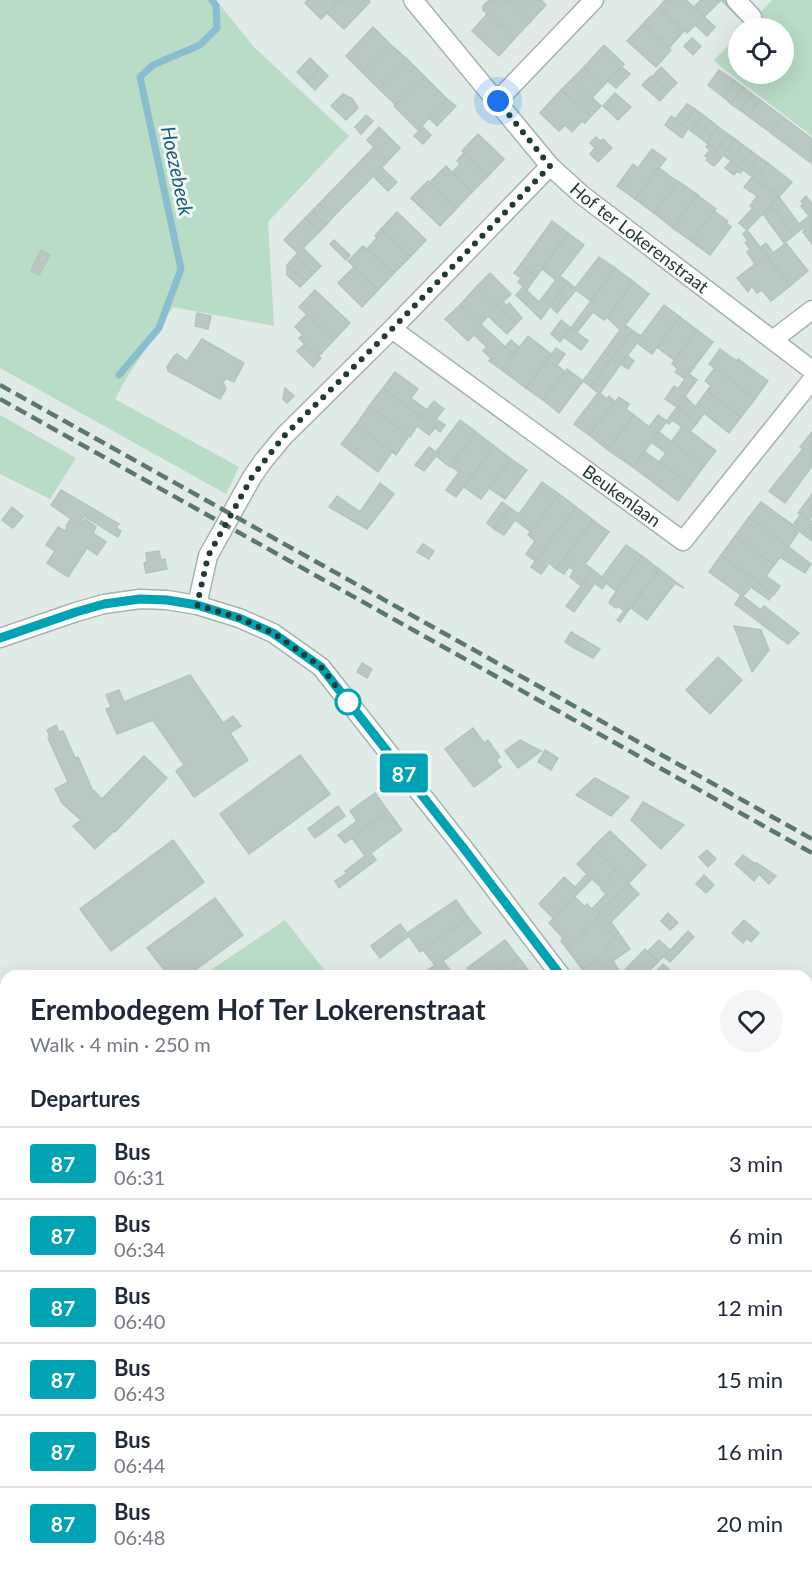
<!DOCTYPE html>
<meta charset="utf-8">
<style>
:root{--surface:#fff;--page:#f6f6f7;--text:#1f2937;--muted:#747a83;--line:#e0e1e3}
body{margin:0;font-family:Lato,sans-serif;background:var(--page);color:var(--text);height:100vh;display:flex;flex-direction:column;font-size:22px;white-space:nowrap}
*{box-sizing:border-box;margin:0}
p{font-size:20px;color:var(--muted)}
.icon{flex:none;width:33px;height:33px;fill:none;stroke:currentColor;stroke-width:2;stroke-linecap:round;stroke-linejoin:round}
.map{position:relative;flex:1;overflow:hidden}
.details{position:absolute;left:0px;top:970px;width:813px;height:602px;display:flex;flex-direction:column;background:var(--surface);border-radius:18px 18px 0 0;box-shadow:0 6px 24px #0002}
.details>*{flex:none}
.badge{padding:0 12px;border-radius:4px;font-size:21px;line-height:39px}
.tools{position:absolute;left:728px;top:18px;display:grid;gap:12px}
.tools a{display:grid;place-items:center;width:66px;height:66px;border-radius:50%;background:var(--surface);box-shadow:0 6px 24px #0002;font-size:30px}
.you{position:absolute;width:30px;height:30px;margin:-15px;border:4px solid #fff;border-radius:50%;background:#1a73e8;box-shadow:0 0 0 9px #1a73e833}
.map>.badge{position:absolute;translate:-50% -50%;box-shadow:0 0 0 3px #fff}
h2{padding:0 30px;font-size:22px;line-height:54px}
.round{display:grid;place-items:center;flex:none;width:63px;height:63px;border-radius:32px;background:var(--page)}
.summary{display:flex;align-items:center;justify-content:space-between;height:102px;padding:0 30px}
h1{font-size:28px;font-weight:700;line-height:45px}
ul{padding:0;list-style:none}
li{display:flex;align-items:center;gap:18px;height:72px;padding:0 30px;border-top:2px solid var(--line)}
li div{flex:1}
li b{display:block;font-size:22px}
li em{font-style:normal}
li .badge{min-width:66px;font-weight:700;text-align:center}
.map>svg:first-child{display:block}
</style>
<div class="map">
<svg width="812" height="1571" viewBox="0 0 812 1571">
<rect width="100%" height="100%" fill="#e0ebe7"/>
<g fill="#b9dcc6">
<polygon points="0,0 216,0 253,46 349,136 268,222 274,326 173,307 126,379 115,399 239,467 226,494 0,368"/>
<polygon points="772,0 812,0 812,136 721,67 714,60 738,36 738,74 783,74 783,28 745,28"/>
<polygon points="0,415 76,458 50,499 0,474"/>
<polygon points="285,920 329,976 202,976"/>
<polygon points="6,1273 6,1566 766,1566 764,1571 0,1571 0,1278"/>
</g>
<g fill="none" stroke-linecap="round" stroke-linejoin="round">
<g stroke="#89bdcf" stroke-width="7">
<polyline points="119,375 159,328 181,269 140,77 153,65 200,45 217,28 216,6 212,0"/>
<polyline points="0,1004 6,1019"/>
<polyline points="330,1566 334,1571"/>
</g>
</g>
<g fill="#b9c8c3" stroke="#b3c4bf" stroke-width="1.5">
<polygon points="307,0 340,0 321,19 305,3"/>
<polygon points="340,0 368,0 370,2 344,29 327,13"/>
<polygon points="489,0 508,0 531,21 515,38 483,10 483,6"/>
<polygon points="508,0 541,0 546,5 531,21"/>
<polygon points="665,0 686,0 715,27 707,36 695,25 687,33 659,7"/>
<polygon points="701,0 719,0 720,1 704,17 694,7"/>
<polygon points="721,0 734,0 745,10 738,17"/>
<polygon points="659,7 684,31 669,48 643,24"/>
<polygon points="487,14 515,38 499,56 472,31"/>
<polygon points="643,24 671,50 656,67 627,41"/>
<polygon points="373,27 390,44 362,72 346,56"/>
<polygon points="692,38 701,46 693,55 684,46"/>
<polygon points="390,44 407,59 379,89 362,72"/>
<polygon points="604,45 624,64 603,86 584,67"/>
<polygon points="310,58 320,68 307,82 297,72"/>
<polygon points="407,59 425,77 396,105 379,89"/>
<polygon points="584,67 603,86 592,98 572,79"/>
<polygon points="622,67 630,74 616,88 608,81"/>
<polygon points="661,67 677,83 668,92 652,77"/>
<polygon points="320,68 328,76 315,90 307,82"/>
<polygon points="719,70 735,81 723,97 708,85"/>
<polygon points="651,76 668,92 660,101 642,85"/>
<polygon points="425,77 447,99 418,130 394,106"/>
<polygon points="572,79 601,106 591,116 561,90"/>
<polygon points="735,81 743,87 731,104 723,97"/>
<polygon points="743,87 752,94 740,110 731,104"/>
<polygon points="561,90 591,116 585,123 582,121 572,132 565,125 559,131 540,113"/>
<polygon points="615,93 631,107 618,120 603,106"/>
<polygon points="343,94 353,99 358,108 346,120 331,106"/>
<polygon points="752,94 760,100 748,116 740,110"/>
<polygon points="447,99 456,106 437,126 429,118"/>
<polygon points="760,100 783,117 771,133 748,116"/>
<polygon points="687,104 695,109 684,125 675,119"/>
<polygon points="695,109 703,115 691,131 684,125"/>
<polygon points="366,115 373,121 361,134 355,127"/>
<polygon points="703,115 711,121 699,137 691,131"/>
<polygon points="671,116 688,129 682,138 665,125"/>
<polygon points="783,117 812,139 811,163 771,133"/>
<polygon points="711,121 718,127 707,143 699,137"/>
<polygon points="379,127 400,148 388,161 367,140"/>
<polygon points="423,127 431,135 423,144 414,136"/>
<polygon points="718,127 728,134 716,150 707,143"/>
<polygon points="478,134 504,159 488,176 462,151"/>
<polygon points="728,134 735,139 723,155 716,150"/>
<polygon points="596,137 601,141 603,139 612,148 598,162 590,154 595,148 590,143"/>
<polygon points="735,139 743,145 731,161 723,155"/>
<polygon points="709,144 722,157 714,166 706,160 708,157 705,156 710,150 706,147"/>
<polygon points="743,145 751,151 739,167 731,161"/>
<polygon points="374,147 388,161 333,217 319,204"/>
<polygon points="652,149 666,159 635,199 617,186 633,164 638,168"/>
<polygon points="751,151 759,157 747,173 739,167"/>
<polygon points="464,153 488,176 472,192 452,173 460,164 457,161"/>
<polygon points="759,157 768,163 756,179 747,173"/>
<polygon points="731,161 743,170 740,173 737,171 734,175 725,168"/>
<polygon points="768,163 792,182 779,197 756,179"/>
<polygon points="446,166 472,192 456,209 430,182"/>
<polygon points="381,167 397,182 388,191 373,176"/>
<polygon points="659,168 678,182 654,213 635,199"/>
<polygon points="752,177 779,197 747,230 739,223 753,208 750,206 757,196 744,187"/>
<polygon points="428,181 456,209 440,226 411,198"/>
<polygon points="678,181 698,195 673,228 654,213"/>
<polygon points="697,195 716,209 691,241 673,228"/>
<polygon points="806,196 812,204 812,244 803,232 805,230 803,228 794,235 771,205 779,197 799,224 809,216 801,206 803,204 801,201"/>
<polygon points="319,204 333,217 326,225 312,211"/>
<polygon points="771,205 794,235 784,243 763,214"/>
<polygon points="312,211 326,225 319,232 305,218"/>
<polygon points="714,211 728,221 726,223 731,227 710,255 691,241"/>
<polygon points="397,212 426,240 410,257 381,229"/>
<polygon points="305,218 319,232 298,253 284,240"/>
<polygon points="552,221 568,233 536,277 521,264"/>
<polygon points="381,229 410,257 394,273 367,249 377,238 375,236"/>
<polygon points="747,230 790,286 771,301 762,290 757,293 752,286 748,292 737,278 755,264 747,252 750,249 745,243 748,241 743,234"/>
<polygon points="568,233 584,245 560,276 568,282 541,319 516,295 523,287 539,302 556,280 542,269"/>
<polygon points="334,240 350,255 346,260 330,244"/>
<polygon points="766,243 773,253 786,243 808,271 790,286 761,247"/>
<polygon points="363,246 394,273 378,290 348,261"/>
<polygon points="303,248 321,266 313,274 295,256"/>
<polygon points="41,250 50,255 39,275 31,271"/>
<polygon points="295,256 313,274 305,282 287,265"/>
<polygon points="599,257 615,268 591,301 576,290 557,313 550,306 568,282 575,288"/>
<polygon points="521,264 536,277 527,290 518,282 521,278 514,273"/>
<polygon points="287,266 305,282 300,287 287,275"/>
<polygon points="354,267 378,290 362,307 338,283"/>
<polygon points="615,268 634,282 607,317 604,320 593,312 577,332 571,328"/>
<polygon points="490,273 511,294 503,302 507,306 509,303 522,318 516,324 476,287"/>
<polygon points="634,282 649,294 625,325 633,331 612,358 604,352 620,330 607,317"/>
<polygon points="476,287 516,324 507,334 488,316 481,324 460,305"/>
<polygon points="315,290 350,323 334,340 299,307"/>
<polygon points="460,305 514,355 502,370 489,361 491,358 483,351 487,347 474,335 468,341 445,319"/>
<polygon points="664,305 680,317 652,354 637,343 620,365 612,358 633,331 641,336"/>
<polygon points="197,313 211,316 208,329 195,326"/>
<polygon points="307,314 334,340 318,357 299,338 303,335 295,327"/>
<polygon points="680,317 697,330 674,360 657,347"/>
<polygon points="561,320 571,328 560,342 551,334"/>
<polygon points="571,328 588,341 581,350 564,337"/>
<polygon points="697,330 713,342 689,374 697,380 677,407 665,399 674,386 678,389 685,379 675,372 678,369 672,364"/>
<polygon points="528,336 551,354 526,388 502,370"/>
<polygon points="202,339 244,363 234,382 226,378 223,382 226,389 220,399 168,371 167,367 174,356 177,354 187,361"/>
<polygon points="511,340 519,347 514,355 505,347"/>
<polygon points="305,344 321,358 313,367 297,351"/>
<polygon points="556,348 565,354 557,365 565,372 543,400 526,388"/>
<polygon points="720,349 737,361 738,359 768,381 755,399 709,364"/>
<polygon points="604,352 612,358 591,387 583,381 559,413 543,400 567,369 583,381"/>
<polygon points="628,356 634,361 628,369 622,365"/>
<polygon points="612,358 620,365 600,393 607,399 609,396 615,402 589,435 574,424 598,393 591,387"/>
<polygon points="715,368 755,399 741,417 707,391 711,386 705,381"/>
<polygon points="395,372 418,389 411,398 427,410 421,417 383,388"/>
<polygon points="285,388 294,396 287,403 283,399"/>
<polygon points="383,388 435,428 429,435 417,426 410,437 369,406"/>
<polygon points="707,391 741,417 729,433 704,413 697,423 677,407 685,396 695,407"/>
<polygon points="619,397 629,404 626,409 634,415 608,450 589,435"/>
<polygon points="434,401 444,409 436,419 445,425 440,432 421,417"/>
<polygon points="369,406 409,436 396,455 356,425"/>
<polygon points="677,407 697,423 690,431 716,451 704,466 671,442 682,427 672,420 669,424 666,422"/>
<polygon points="634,415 649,427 658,415 667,421 633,467 608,450"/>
<polygon points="460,420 476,432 450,467 436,456 424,471 415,465 429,447 436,452"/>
<polygon points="356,425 392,452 378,472 341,444"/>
<polygon points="476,432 494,446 456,497 446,490 459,472 451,466"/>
<polygon points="659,432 704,466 690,485 659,462 666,453 651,442"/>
<polygon points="812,432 812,466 785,503 769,491 803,449 800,447"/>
<polygon points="494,446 511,459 481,499 464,487"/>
<polygon points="644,451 690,485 678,501 633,467"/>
<polygon points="511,459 527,470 505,499 489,488"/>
<polygon points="542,482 559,494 531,532 515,520 504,535 494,529 510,508 519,514"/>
<polygon points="380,483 394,494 367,529 329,507 337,496 360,512"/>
<polygon points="61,490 119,524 116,528 121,531 118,537 84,516 80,522 82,523 85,519 96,527 93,533 106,542 97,555 87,548 68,577 47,563 55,551 46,545 58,527 65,531 67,527 66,526 71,519 51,505"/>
<polygon points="559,494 576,507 535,561 526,554 535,541 528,535"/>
<polygon points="812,494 812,516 809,520 798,513"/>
<polygon points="502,502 510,508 494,529 487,523"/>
<polygon points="761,502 793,525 801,514 812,522 812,541 799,531 788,547 749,517"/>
<polygon points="12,507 23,516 13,528 2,520"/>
<polygon points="576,507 593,520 556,569 549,563 541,574 531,567"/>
<polygon points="749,517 811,564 805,573 780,557 774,565 735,536"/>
<polygon points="593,520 609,532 585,564 593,570 581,586 570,577 574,570 569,567 564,574 556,569"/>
<polygon points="735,536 774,565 766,576 780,586 774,595 721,555"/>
<polygon points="423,544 434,551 429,559 417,552"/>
<polygon points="626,545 642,556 616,591 606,583 602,589 595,583 574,612 566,606 593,570 602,577"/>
<polygon points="159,551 161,560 165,559 167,569 146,573 144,563 147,562 146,553"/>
<polygon points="721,555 773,594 769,600 751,587 743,596 761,610 764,606 799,633 788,644 735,604 741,595 709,572"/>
<polygon points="642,556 659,569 620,622 617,620 624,611 618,606 616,608 609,603 610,600"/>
<polygon points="659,569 684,588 675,583 647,620 631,608"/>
<polygon points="734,626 761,630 769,650 752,672"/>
<polygon points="571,632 581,638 574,648 565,642"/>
<polygon points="581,638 600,649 593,658 574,648"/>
<polygon points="718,657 742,680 710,714 686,690"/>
<polygon points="362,663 372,669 367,678 357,672"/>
<polygon points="190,675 223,723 233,716 241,726 230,733 248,760 194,797 176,771 184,765 153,720 117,734 106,709 111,707 106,695 119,690 124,702"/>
<polygon points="56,725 59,732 63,731 75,758 78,757 92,789 102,799 144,756 167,778 115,832 114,831 95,849 73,826 81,820 62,803 55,789 68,782 48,738 50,737 47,730"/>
<polygon points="473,728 484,743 488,740 500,757 496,760 501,767 474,787 445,749"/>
<polygon points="520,740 541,751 518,768 505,751"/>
<polygon points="545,750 558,758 551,770 538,762"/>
<polygon points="300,755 330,794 249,854 220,814"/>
<polygon points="595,778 629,797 611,816 576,795"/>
<polygon points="375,793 388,811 345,843 338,835 357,821 350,811"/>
<polygon points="643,802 684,825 661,849 631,820"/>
<polygon points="338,806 345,816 315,838 308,829"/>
<polygon points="388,811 402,830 371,853 376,860 339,888 335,881 347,873 345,871 365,856 352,838"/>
<polygon points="610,831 646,865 629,883 593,847"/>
<polygon points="173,840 204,882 111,951 80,909"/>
<polygon points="593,848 615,869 609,876 611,878 602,888 592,879 553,918 539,904 564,877 575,887 587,874 577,864"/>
<polygon points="707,850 716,859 708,867 699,857"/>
<polygon points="743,855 754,863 744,872 735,864"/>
<polygon points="754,863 757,863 776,876 769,884 759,874 754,881 744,872"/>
<polygon points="615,869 629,883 567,949 561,941 563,938 549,923 574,896 585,907 587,904 592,909 606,894 601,889 611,878 609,876"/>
<polygon points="704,875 714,885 706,893 696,884"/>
<polygon points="629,884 639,894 606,927 614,938 604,949 606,952 583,970 567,949"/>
<polygon points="215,898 243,935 187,976 169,976 147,948"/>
<polygon points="456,900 468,917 420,952 409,936 380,958 371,946 400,924 407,933"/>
<polygon points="668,913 678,923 670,930 661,921"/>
<polygon points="468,917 481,933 443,961 450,970 441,976 419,976 435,965 423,950"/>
<polygon points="744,920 759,933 751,942 747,938 743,943 732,933"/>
<polygon points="611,922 618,932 614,938 606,927"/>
<polygon points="688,931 694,937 670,962 664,957"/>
<polygon points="618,932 630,949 613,961 618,969 608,976 588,976 583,970 606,952 604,949"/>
<polygon points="505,940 518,957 491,976 474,976 467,968"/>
<polygon points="659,940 670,950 658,962 648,951"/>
<polygon points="645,949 658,962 644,976 619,976"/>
<polygon points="518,957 519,958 511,965 518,973 525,966 533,976 491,976"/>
<polygon points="519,958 525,966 518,973 511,965"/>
<polygon points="663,964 677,976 652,976"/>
<polygon points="0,1042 6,1057 6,1124 0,1130"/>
<polygon points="812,1177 812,1197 810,1198 807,1194 807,1181"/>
<polygon points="811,1211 812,1236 807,1240 807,1214"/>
<polygon points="812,1236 812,1271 807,1274 807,1240"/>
<polygon points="807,1345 812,1352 812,1368 807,1371"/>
<polygon points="812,1368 812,1405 809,1407 807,1405 807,1371"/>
<polygon points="812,1424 812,1448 808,1451 807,1426"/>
</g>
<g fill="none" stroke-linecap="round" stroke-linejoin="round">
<defs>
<g id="minor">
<path id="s1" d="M413 0 550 166 582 195 812 370"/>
<polyline points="736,0 752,17"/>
<polyline points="497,101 594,0"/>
<path id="s2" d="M392 329 683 541 812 380"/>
<polyline points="774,339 812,310"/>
<polyline points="197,605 208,556 252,477 264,460 284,436 392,329 550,166"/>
<polyline points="0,638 76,612 104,604 140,599 167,600 197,605 239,618 273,633 321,667 465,850 561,976"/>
<polyline points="807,1315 812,1322"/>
</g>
</defs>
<use href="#minor" stroke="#a3b3af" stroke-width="21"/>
<use href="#minor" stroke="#fff" stroke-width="18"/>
<g stroke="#5b7772" stroke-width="4.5" stroke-dasharray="12 6" stroke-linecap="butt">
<polyline points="0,385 812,839"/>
<polyline points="0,399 812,853"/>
</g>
</g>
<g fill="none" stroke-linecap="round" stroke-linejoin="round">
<defs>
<polyline id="line" points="0,638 76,612 104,604 140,599 167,600 197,605 239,618 273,633 321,667 465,850 561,976"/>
</defs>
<use href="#line" stroke="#fff" stroke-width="14"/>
<use href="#line" stroke="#00a3b4" stroke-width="9"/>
<polyline stroke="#213b37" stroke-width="6" stroke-dasharray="0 10.8" points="348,702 321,667 273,633 239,618 197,605 208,556 252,477 284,436 392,329 550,166 498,101"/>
</g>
<circle fill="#fff" stroke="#00a3b4" stroke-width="3" cx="348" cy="702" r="12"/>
<g text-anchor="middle" stroke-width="6" stroke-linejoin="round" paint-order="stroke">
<g font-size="18" fill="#213b37" stroke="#f1f7f5">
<text dy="6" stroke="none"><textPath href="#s1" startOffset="330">Hof ter Lokerenstraat</textPath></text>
<text dy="6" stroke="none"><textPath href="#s2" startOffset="284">Beukenlaan</textPath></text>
</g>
<g font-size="20" font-style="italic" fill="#1d5d75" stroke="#f1f7f5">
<text transform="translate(177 171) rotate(78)" y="7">Hoezebeek</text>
</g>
</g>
</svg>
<div class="tools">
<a><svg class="icon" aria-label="locate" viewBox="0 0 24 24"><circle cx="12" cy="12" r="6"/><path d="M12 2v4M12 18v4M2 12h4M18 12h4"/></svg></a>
</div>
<div class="you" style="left:498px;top:101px"></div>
<b class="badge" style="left:404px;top:773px;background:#00a3b4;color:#fff">87</b>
<section class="details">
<div class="summary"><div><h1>Erembodegem Hof Ter Lokerenstraat</h1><p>Walk · 4 min · 250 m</p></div><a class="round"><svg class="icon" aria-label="heart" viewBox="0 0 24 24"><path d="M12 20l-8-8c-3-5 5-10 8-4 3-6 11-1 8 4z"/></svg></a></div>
<h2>Departures</h2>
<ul>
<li><span class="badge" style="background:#00a3b4;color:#fff">87</span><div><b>Bus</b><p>06:31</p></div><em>3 min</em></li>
<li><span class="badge" style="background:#00a3b4;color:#fff">87</span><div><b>Bus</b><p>06:34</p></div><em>6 min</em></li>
<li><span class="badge" style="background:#00a3b4;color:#fff">87</span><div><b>Bus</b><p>06:40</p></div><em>12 min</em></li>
<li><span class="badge" style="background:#00a3b4;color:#fff">87</span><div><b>Bus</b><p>06:43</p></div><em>15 min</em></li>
<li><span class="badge" style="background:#00a3b4;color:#fff">87</span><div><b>Bus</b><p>06:44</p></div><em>16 min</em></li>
<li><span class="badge" style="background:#00a3b4;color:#fff">87</span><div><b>Bus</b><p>06:48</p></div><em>20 min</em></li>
</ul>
</section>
</div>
